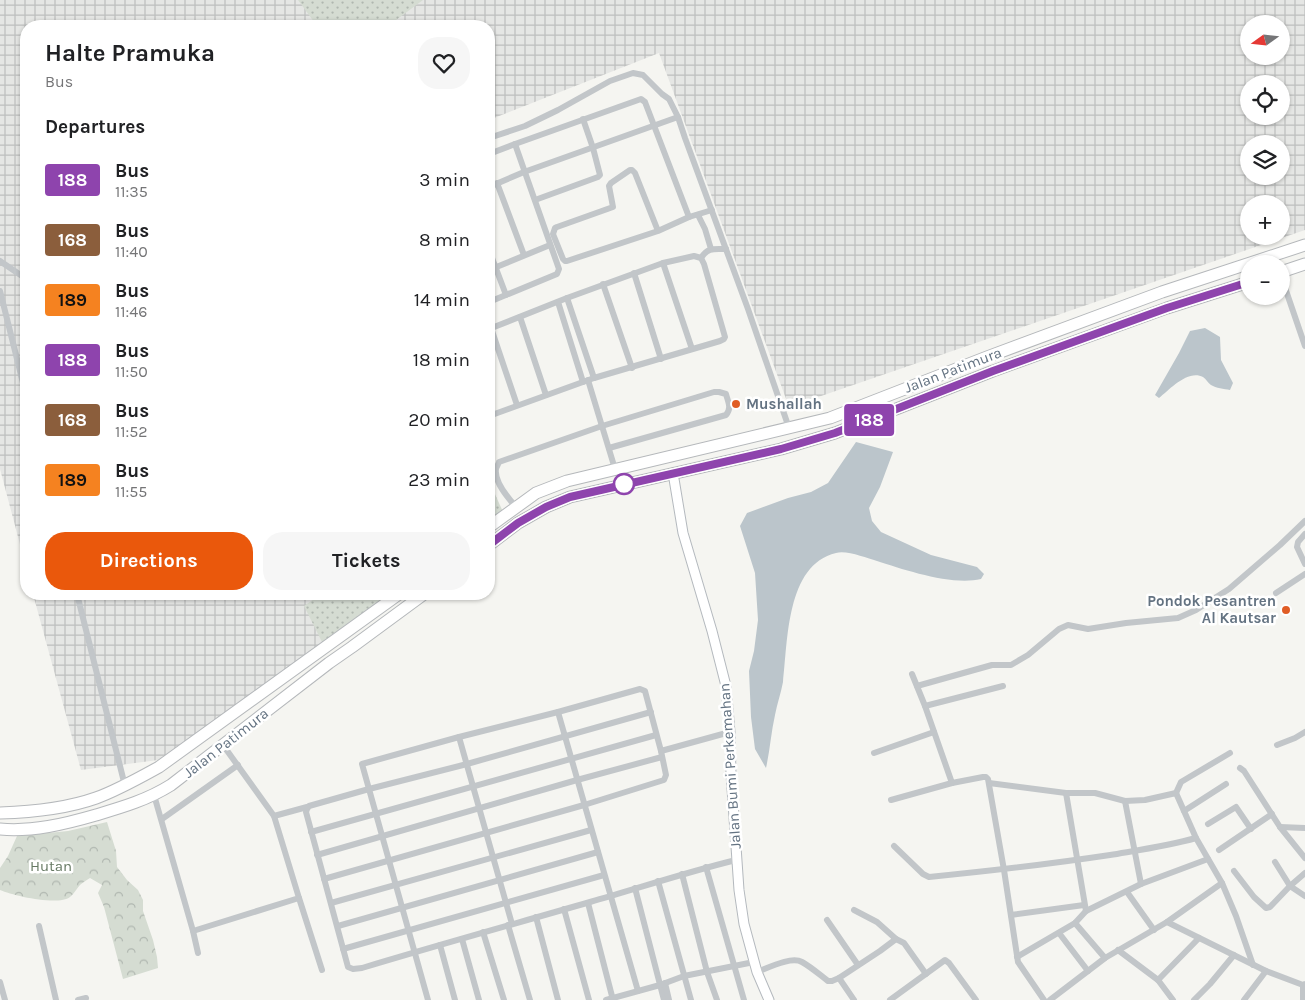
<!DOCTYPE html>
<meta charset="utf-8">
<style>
:root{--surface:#fff;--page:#f6f6f6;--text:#202124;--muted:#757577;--accent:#ea580c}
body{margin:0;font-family:Karla,sans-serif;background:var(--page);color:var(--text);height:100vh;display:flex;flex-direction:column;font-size:19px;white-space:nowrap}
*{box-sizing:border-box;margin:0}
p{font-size:16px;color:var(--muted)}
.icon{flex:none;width:28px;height:28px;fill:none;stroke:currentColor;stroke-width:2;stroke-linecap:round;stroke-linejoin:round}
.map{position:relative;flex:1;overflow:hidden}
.panel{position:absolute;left:20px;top:20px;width:475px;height:580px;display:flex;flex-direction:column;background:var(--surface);border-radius:20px;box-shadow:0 1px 4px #0004}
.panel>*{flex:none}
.badge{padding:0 10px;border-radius:4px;font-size:18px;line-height:32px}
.needle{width:32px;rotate:255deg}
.controls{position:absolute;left:1240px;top:15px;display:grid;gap:10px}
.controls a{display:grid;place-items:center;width:50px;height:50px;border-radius:50%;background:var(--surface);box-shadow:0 1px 4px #0004;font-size:25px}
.map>.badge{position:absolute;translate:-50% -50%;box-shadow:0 0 0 2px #fff}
h2{padding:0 25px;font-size:19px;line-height:45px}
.round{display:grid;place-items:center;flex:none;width:52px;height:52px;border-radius:20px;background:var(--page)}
.headline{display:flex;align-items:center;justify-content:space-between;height:85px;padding:0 25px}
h1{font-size:24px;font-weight:700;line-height:38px}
.primary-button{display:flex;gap:10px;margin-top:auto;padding:10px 25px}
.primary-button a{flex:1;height:58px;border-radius:20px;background:var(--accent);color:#fff;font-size:20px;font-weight:700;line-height:58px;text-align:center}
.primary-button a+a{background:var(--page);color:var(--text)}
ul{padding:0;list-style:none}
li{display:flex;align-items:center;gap:15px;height:60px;padding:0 25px}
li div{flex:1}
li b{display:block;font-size:19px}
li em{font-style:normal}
li .badge{min-width:55px;font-weight:700;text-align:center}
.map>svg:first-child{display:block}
</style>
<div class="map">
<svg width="1305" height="1000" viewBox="0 0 1305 1000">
<defs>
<pattern id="industrial-grid" width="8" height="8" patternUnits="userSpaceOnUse" patternTransform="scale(1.25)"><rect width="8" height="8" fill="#e5e6e4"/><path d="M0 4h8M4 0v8" fill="none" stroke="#bdbfbe"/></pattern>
<pattern id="grass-dots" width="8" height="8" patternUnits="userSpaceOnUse" patternTransform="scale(1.25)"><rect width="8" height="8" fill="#d5dcd2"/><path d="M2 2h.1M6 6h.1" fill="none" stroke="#b0b7b0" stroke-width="1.8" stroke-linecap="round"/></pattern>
<pattern id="forest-crowns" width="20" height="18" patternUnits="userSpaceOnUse" patternTransform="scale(1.25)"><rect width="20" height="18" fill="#d5dcd2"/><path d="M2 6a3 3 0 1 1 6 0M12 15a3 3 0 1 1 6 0" fill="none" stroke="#b0b7b0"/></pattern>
</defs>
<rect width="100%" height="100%" fill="#f5f5f1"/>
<g fill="url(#industrial-grid)" fill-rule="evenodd">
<path d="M0 0H1305V230L789 407 659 53 489 120V26H26V567L0 469ZM1249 24H1281V56H1249ZM1249 84H1281V116H1249ZM1249 144H1281V176H1249ZM1249 204H1281V236H1249Z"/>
<polygon points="33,594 394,594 166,759 81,770"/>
</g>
<g fill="url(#grass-dots)">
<polygon points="298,0 423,0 388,26 317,26"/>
<polygon points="489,481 504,514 489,525"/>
<polygon points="321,594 393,594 323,644 304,606"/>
</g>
<path fill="url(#forest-crowns)" d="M107 822 116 851 117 867 127 880 138 890 143 900V911L153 940 157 957 158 968 123 979 104 907 98 893 102 885 90 878C87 880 83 882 80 885 77 888 74 894 70 897 58 906 14 896 0 890V868L8 856 17 836 68 831Z"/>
<g fill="#bbc5cb">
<path d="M1205 328 1220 337 1221 360 1233 383 1230 390C1224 389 1216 388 1211 385 1208 383 1206 379 1203 377 1188 369 1169 390 1159 398L1155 395 1179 353 1190 331Z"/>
<path d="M856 442 893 452 880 487 869 508 872 521 881 532 931 555 977 567 984 574 981 579C952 586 905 570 877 561 866 558 847 550 836 553 786 565 788 641 783 682 781 693 777 704 775 715 771 733 770 750 766 768L755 749 751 717 749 671 754 651 758 620 755 573 740 526 747 513 788 498 811 492 828 483Z"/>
</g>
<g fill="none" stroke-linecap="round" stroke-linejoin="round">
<defs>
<polyline id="secondary" points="673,473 683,533 712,631 726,686 730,732 731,774 739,890 744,924 757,972 769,1000"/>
<g id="highway">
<polyline points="1281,272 1305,264"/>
<polyline points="489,527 536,493 567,481 830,418 987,357 1162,292 1305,245"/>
<polyline points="489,545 518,523 546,507 570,497 781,449 835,433 993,371 1167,308 1249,282"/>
<path d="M0 813C32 812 65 809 96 798 118 790 139 778 159 767L399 594"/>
<path d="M0 829C32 832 65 824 96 815 123 807 147 800 171 785L329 663 352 647 424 594"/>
</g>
</defs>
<use href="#secondary" stroke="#b4b9be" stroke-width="11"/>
<use href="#highway" stroke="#b5b8bb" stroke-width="13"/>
<g stroke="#c2c6c9" stroke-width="6">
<polyline points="489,138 525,126 558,110 610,81 633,73 643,75 662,94 669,99 678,117 685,138 748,309 789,428"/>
<polyline points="515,144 641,99 645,102 689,217"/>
<polyline points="489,154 515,144 559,269 557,274 489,302"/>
<polyline points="497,183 524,255"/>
<polyline points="489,187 524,172 678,117"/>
<polyline points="535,200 598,177 600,175 593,148 583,119"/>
<polyline points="698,215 705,229 711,249"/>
<polyline points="658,231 635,173 632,170 630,170 611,183 609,186 613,207 557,227 555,228 553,234 563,259 565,261 567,261 658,231 689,217 712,210"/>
<polyline points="489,250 506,295"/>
<path d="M701 258C708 247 714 249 726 249"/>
<polyline points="0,261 22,276 26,275"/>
<polyline points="663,263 692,349"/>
<polyline points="489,270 550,245"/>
<polyline points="634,273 661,359"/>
<polyline points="1281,276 1305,346"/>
<polyline points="603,284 632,368"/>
<polyline points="0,291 26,395"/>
<polyline points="567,298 594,378"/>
<polyline points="558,302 583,382"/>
<polyline points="520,317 546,395"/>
<polyline points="491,328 517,405"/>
<polyline points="489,329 567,298 663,263 694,256 701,258 704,264 725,337 724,339 720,341 594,378 489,416"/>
<polyline points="588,380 615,469"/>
<path d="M516 507C508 498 494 482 496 469 496 468 499 463 499 462L602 426 714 392H719L726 394C728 402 732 408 726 415L609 448"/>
<polyline points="1305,534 1298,542 1297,547 1305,564"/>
<polyline points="1276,593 1305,574"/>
<polyline points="77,594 125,786"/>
<polyline points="912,674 925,706 952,783 983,777 986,777 988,779 1004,870 1018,962 1044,1000"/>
<polyline points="917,686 992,665 1011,665 1028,655 1059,629 1068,625 1088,629 1126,623 1178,618 1196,610 1229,589 1280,545 1305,521"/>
<polyline points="925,706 1003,686"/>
<polyline points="558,712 638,991"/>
<path d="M651 712 467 764 369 789 309 806 307 809 306 812 348 967 353 969 362 968C438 945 514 924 590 902 639 888 687 872 736 860"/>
<polyline points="459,737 512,924"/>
<polyline points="1277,745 1295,738 1305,732"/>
<polyline points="661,751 730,732"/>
<polyline points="874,753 934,732"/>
<polyline points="1240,768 1244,771 1280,827 1305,858"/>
<polyline points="989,783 1066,793 1095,793 1125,801 1145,800 1176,793 1196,838 1222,883 1236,916 1253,965"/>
<polyline points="1066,793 1086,911"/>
<polyline points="1176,793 1181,782 1230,753"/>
<polyline points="154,795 193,931 299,898 274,816 223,745"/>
<polyline points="891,800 952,783"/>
<polyline points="1125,801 1141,884"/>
<polyline points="1184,811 1226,784"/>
<polyline points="274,816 307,807"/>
<polyline points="162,819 238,765"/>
<polyline points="1208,824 1236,807 1251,829"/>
<polyline points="1280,827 1305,828"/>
<polyline points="311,832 656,735"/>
<path d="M894 846 923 874 929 877C990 871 1050 864 1110 855 1139 850 1168 846 1196 838"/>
<polyline points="1219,850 1272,814"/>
<polyline points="317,855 577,780 662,757"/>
<polyline points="1275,862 1290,886 1305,896"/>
<polyline points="706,867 744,1000"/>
<polyline points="1234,871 1254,897 1266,908 1270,907 1290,886 1305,873"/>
<polyline points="682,874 707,972 717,1000"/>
<path d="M324 879 584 805 664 780 666 775 661 751 645 691 640 689 558 712 459 737 362 764C384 843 406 922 428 1000"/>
<polyline points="658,881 691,1000"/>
<polyline points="635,888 664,1000"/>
<polyline points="1127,892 1154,930"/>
<polyline points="299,898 322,970"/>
<polyline points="331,903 591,830"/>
<polyline points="588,903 613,1000"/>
<polyline points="564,909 589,1000"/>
<polyline points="1011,915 1084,905"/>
<polyline points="536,917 558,1000"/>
<polyline points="827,920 858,965"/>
<polyline points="1167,922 1222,883"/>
<polyline points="1075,923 1105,958"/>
<polyline points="508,925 530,1000"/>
<polyline points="39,926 56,1000"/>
<polyline points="338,926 598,852"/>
<polyline points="193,931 198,953"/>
<polyline points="483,932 504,1000"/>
<polyline points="1059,933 1088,971"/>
<polyline points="462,939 479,1000"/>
<polyline points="896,939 904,943 926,974"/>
<polyline points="440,945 455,1000"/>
<polyline points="343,949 604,875"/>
<polyline points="1118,950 1158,980 1173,1000"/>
<polyline points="1017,957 1075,923 1086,911 1141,884 1208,859"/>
<path d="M757 972C768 968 791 956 802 962 811 967 820 975 828 981H832L839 978 880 951 896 939 877 922 854 910"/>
<polyline points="839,978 854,1000"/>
<polyline points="1158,980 1199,938"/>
<polyline points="0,982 5,1000"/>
<polyline points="665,983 669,1000"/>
<polyline points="78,1000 86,998"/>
<polyline points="606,1000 660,985 684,976 754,962"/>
<polyline points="890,1000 945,960 949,963 976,1000"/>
<polyline points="1050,1000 1105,958 1167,922 1266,971 1303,985 1305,984"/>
<polyline points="1194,1000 1210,984 1234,955"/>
<polyline points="1244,1000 1266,971"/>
<polyline points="1303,1000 1303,985"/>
</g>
<use href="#secondary" stroke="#fff" stroke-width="9"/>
<use href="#highway" stroke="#fff" stroke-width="11"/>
</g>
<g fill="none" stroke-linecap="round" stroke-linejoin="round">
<defs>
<polyline id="line" points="489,545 518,523 546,507 570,497 781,449 835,433 993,371 1167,308 1249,282"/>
</defs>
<use href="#line" stroke="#fff" stroke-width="11"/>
<use href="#line" stroke="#8e44ad" stroke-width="8"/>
</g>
<g fill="#e05d25" stroke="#fff" stroke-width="2">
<circle cx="736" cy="404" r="5"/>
<circle cx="1286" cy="610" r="5"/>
</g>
<circle fill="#fff" stroke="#8e44ad" stroke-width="2.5" cx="624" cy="484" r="10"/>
<g text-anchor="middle" stroke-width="5" stroke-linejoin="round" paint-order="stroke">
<g font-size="15" fill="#647382" stroke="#fff">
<text transform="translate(953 370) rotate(-21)" y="5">Jalan Patimura</text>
<text transform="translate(226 743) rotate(-38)" y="5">Jalan Patimura</text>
<text transform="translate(730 766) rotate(-94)" y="5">Jalan Bumi Perkemahan</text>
</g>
<g font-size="15" font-weight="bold" fill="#647382" stroke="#fff" text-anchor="start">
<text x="746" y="409">Mushallah</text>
<text x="1276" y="606" text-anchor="end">Pondok Pesantren<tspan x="1276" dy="17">Al Kautsar</tspan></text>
</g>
<g font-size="15" fill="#667963" stroke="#fff">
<text x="51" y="871">Hutan</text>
</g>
</g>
</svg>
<div class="controls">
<a><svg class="needle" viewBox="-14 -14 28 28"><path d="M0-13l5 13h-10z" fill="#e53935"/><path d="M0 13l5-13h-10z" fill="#757577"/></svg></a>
<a><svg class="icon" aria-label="locate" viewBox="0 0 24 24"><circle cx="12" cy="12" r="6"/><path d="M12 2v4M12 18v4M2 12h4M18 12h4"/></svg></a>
<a><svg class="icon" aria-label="layers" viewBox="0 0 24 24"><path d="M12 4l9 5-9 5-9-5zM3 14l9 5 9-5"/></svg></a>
<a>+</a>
<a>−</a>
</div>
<b class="badge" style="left:869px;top:420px;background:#8e44ad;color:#fff">188</b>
<section class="panel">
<div class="headline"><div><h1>Halte Pramuka</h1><p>Bus</p></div><a class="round"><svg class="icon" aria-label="heart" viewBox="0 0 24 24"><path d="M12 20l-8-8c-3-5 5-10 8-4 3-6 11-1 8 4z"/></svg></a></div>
<h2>Departures</h2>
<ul>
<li><span class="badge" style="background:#8e44ad;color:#fff">188</span><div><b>Bus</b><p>11:35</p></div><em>3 min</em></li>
<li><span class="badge" style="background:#8b5e3c;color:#fff">168</span><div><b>Bus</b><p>11:40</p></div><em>8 min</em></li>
<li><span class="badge" style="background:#f58220;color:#111">189</span><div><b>Bus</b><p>11:46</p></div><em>14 min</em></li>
<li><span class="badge" style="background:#8e44ad;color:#fff">188</span><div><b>Bus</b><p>11:50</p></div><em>18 min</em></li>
<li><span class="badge" style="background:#8b5e3c;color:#fff">168</span><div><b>Bus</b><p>11:52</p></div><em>20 min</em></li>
<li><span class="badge" style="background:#f58220;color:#111">189</span><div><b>Bus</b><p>11:55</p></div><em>23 min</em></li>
</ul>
<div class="primary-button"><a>Directions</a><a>Tickets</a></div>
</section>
</div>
